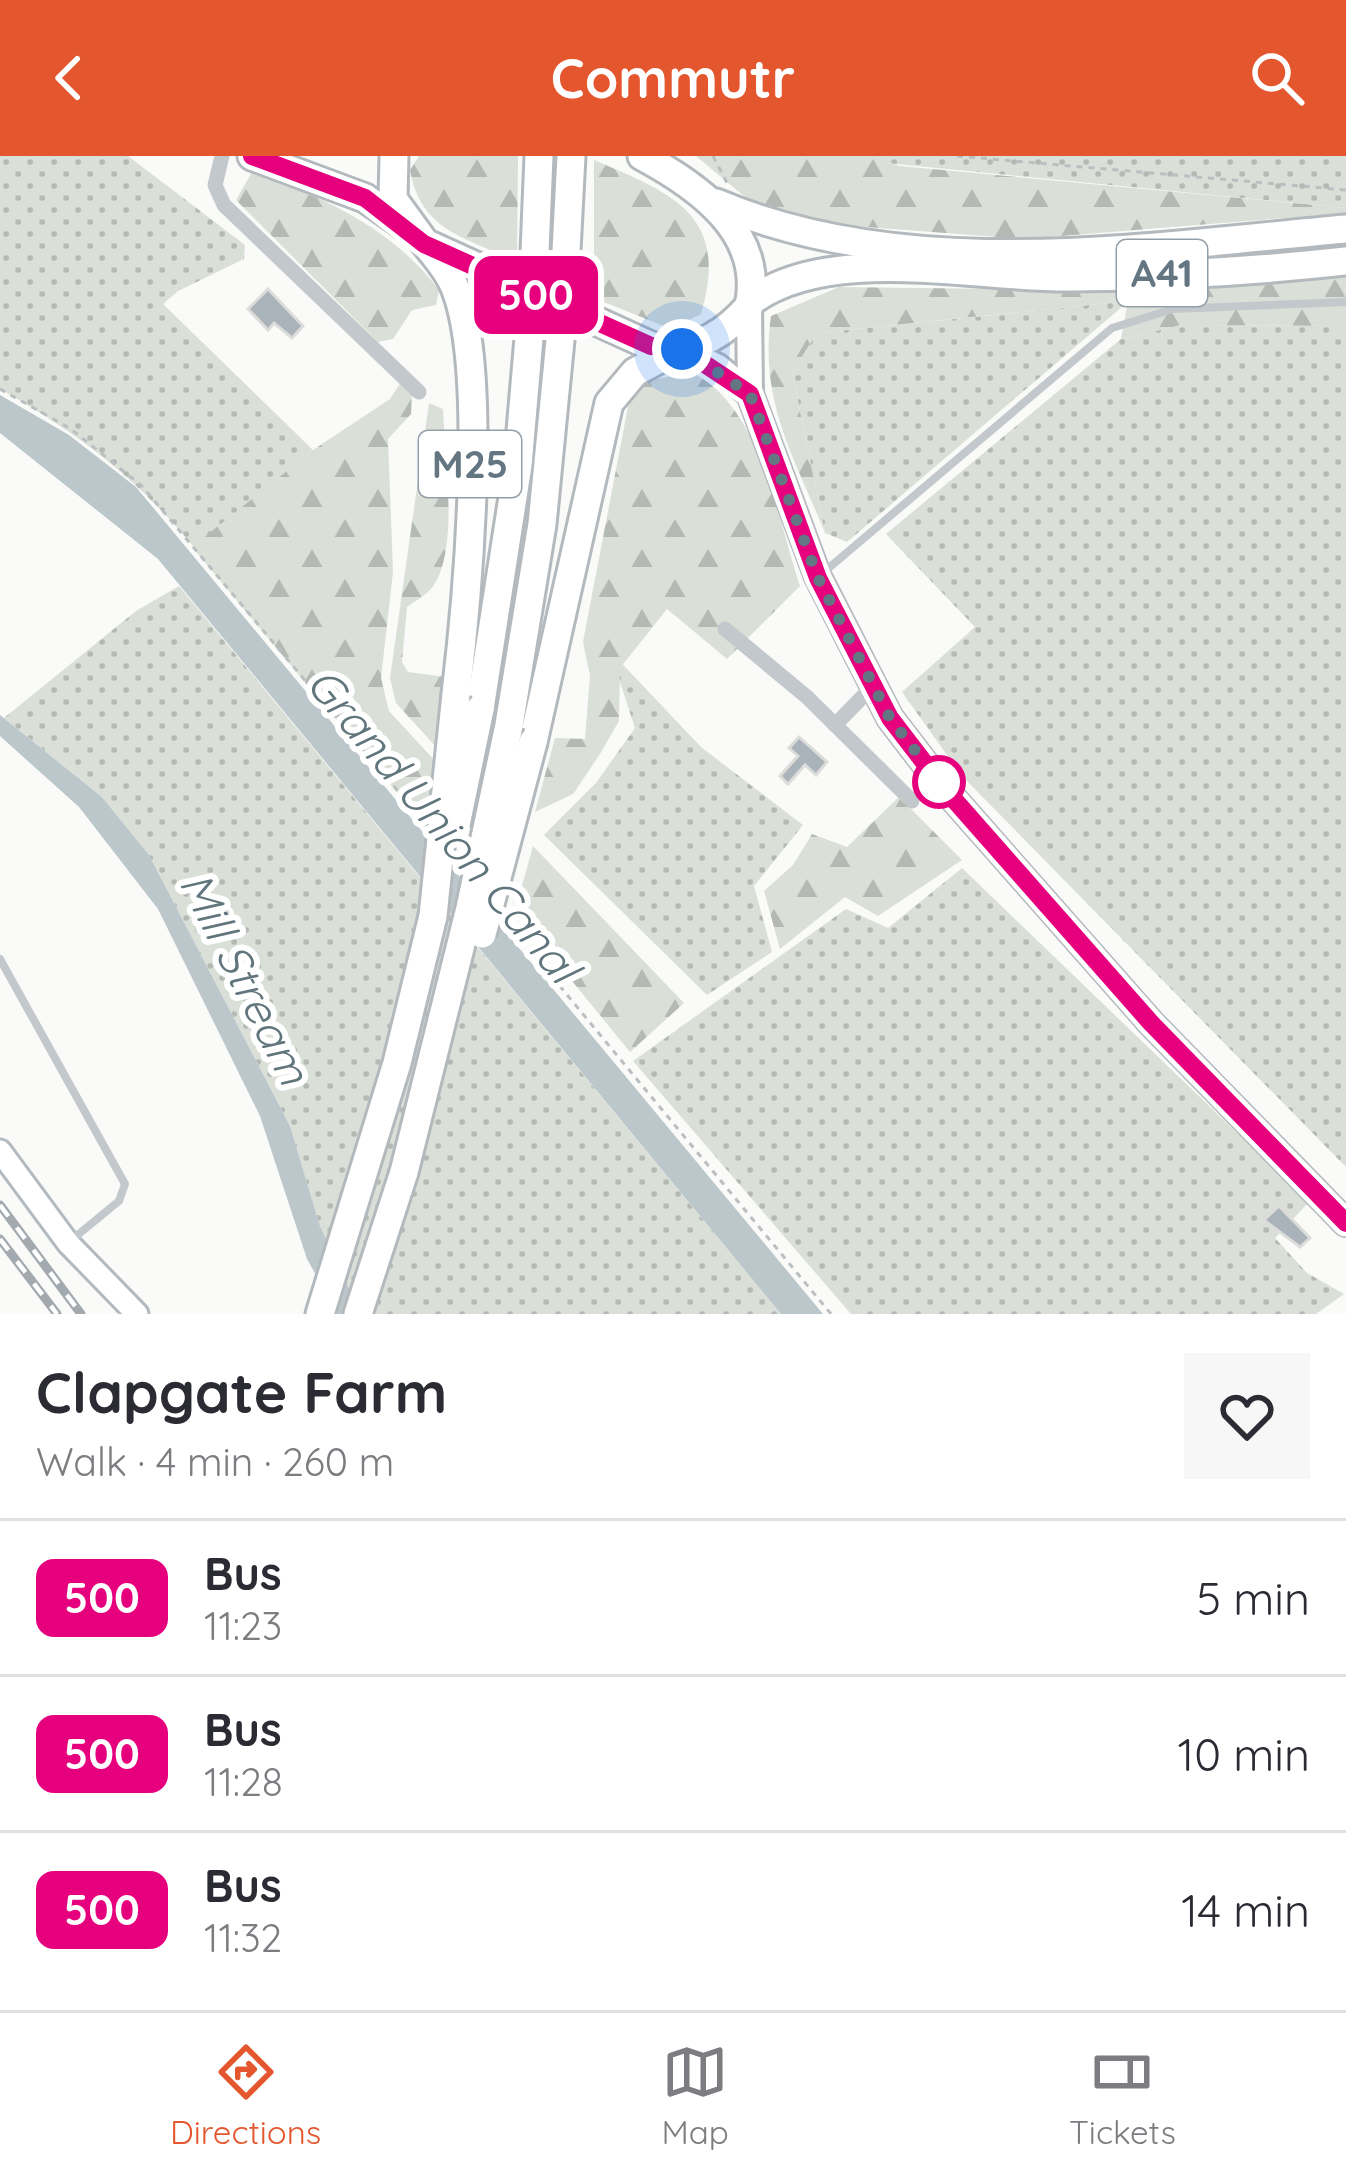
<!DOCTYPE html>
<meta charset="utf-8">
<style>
:root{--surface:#fff;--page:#f7f7f7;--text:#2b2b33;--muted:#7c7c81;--line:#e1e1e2;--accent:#e4572e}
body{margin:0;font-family:Quicksand,sans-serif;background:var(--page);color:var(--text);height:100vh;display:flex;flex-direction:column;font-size:45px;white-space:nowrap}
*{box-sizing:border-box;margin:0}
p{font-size:39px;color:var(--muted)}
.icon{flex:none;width:66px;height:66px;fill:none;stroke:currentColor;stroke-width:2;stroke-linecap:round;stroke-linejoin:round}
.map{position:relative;height:1158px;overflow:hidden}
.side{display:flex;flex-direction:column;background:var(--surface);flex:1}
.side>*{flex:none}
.badge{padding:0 24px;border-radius:18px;font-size:42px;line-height:78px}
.you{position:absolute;width:60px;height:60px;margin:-30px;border:9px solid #fff;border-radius:50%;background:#1a73e8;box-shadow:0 0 0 18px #1a73e833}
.map>.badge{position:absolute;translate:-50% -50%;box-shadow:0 0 0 6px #fff}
.round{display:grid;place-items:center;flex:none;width:126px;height:126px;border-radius:0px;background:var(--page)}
.head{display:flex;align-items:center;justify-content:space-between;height:204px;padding:0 36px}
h1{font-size:57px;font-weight:800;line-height:90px}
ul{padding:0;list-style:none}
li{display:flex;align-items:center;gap:36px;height:156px;padding:0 36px;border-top:3px solid var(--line)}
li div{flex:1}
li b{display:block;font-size:45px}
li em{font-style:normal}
li .badge{min-width:132px;font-weight:700;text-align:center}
header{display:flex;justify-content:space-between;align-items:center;height:156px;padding:0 36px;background:var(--accent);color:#fff;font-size:54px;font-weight:800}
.menu{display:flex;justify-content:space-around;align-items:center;height:168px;border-top:3px solid var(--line);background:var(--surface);font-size:33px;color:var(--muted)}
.menu a{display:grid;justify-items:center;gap:6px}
.menu .active{color:var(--accent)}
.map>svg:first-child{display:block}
</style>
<header><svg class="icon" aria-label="back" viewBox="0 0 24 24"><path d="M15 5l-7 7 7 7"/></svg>Commutr<svg class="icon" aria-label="search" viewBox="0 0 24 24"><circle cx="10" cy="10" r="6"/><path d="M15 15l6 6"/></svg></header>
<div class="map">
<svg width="1346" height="1158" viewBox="0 0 1346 1158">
<defs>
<pattern id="grass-dots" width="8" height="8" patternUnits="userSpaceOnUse" patternTransform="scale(3)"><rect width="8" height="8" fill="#dadfd7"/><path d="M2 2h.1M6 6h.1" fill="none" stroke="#b4b9b4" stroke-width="1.8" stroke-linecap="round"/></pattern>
<pattern id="forest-firs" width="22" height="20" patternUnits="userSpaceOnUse" patternTransform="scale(3)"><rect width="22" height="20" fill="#dadfd7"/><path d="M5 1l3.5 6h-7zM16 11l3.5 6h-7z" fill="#b4b9b4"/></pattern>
</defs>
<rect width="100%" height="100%" fill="#fafaf8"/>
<g fill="url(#grass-dots)">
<path d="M0 0H128L245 89 244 103 178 135 163 148 313 294 194 391C134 320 81 279 0 233Z"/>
<polygon points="867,0 1346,0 1346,52 876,6"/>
<polygon points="1129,145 847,386 825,377 792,216 817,177"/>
<polygon points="1181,169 1346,170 1346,1011 962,620 902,536 975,471 886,378 1121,183"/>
<polygon points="179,430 781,1158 361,1158 320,1070 290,970 149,699 102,641 4,562 136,455"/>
<polygon points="610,495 701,591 803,669 754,730 772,796 707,839 544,679 596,627 635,572"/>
<polygon points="962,712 1309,1046 1275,1082 1307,1117 1344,1138 1316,1158 851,1158 633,905 846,753 888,772"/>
</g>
<g fill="url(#forest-firs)">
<path d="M419 0H518L517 106C466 81 421 76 410 14Z"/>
<polygon points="696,0 867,0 900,10 1346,52 1346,57 1024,83 813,67 751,46"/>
<path d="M594 4C674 38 730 59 701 158L671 173 594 142Z"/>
<path d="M252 16C325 42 391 71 439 134L436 149 412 154 393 183 378 186 236 44Z"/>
<path d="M1346 117V170L1181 169 1121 183 1128 145 817 177 792 216 825 377C794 300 759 246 771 160L839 131 1145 135Z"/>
<path d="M693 216C763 256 776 358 800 430L727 503 667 453 620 512 619 565 600 598 573 638 535 656 555 582 585 583 590 520 583 486 631 235 656 223Z"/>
<polygon points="401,226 412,238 411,258 388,283 393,416 381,522 389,555 436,606 426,671 192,391 313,294 390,243"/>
<path d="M429 247 443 253C444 296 461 400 430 434 424 440 414 446 407 451L402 506 408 516 445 521 437 592 396 547 390 522Z"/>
<polygon points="899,641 962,704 878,760 845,741 780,793 764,735 793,709 812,678 847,691"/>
<polygon points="533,690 684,847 630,896 515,755"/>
</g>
<g fill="#bbc7cb">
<polygon points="0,239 69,279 136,331 823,1158 781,1158 158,403 0,277"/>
<polygon points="0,559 102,641 149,699 290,970 320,1070 361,1158 338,1158 307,1103 260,960 158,753 79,651 0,580"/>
</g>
<g fill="#aab3b9" stroke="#dcdcda" stroke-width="3">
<polygon points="268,133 303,170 292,182 274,167 268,174 248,153"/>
<polygon points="799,581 827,606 816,619 805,609 788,628 780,620 798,600 789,592"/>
<polygon points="1279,1050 1310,1082 1300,1091 1264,1064"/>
</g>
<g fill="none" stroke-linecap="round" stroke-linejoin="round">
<defs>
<polyline id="secondary" points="0,995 68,1087 137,1158"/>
<g id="primary">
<polyline points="749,150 750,238 818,421 890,562 943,631 1151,867 1346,1067"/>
<polyline points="682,193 718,211 750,238"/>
</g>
<g id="highway">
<polyline points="252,0 365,42 404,69"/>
<path d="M394 0 393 43 425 87 651 190C691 199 723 180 749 150 765 77 698 30 642 0"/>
<path d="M716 47C910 129 1142 91 1346 73"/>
<path d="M428 91C438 103 448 115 454 129 489 211 467 446 456 538"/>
<polyline points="534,120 539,0"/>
<polyline points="564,133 571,0"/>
<path d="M750 146C829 86 978 123 1072 121 1163 120 1256 115 1346 105"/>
<polyline points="480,553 518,309 531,159"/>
<polyline points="509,569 542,368 561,174"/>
<polyline points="533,586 609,247 635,216 678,193"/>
<polyline points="320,1158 397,907 433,760"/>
<polyline points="358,1158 404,1016"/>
</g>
</defs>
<use href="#secondary" stroke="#b3babf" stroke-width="27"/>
<use href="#primary" stroke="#b5babe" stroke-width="30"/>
<use href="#highway" stroke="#b4b9bd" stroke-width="33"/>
<g stroke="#bbbfc2" stroke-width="3" stroke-dasharray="6 6" stroke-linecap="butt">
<polyline points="713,0 727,27"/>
<polyline points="957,0 1346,34"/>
<polyline points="0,233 71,273 142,330 423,665"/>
<polyline points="506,765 831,1158"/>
</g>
<g stroke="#c3c8cc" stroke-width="8">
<polyline points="824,416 1112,172 1173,153 1346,146"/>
<polyline points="0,803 125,1028 119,1045 69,1086"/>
</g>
<g stroke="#c3c8cc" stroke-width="15">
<polyline points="222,0 215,29 224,49 419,236"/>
<polyline points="725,473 807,541 912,645"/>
<polyline points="835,569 874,529"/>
</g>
<use href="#secondary" stroke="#fff" stroke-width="21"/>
<use href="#primary" stroke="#fff" stroke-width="24"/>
<use href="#highway" stroke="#fff" stroke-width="27"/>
<defs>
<g id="rail">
<polyline points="0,1049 81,1158"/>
<polyline points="0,1083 57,1158"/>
</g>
</defs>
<use href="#rail" stroke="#a2aab0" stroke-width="9"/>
<use href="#rail" stroke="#fff" stroke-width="4.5" stroke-dasharray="14" stroke-linecap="butt"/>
<defs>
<g id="highway-bridge">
<polyline points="531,159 534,120"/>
<polyline points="561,174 564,133"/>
<polyline points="456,669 480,553"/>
<polyline points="433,760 456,538"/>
<polyline points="482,778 533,586"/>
<polyline points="404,1016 470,752 509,569"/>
</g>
</defs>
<use href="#highway-bridge" stroke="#b4b9bd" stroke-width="33" stroke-linecap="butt"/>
<use href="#highway-bridge" stroke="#fff" stroke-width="27"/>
</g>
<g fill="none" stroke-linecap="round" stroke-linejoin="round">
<defs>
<polyline id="line" points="252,0 365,42 424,88 651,190 682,193 750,238 818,422 890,562 943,631 1151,867 1346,1067"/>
</defs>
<use href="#line" stroke="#fff" stroke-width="27"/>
<use href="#line" stroke="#e6007e" stroke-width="18"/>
<polyline stroke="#657683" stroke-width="12" stroke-dasharray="0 21.6" points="682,193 750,238 818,422 890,562 943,631 939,626"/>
</g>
<circle fill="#fff" stroke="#e6007e" stroke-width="6" cx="939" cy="626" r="24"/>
<g text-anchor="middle" stroke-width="12" stroke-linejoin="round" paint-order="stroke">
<g fill="#fff" stroke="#939fa8" stroke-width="3">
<rect x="1117" y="84" width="90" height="66" rx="9"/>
<rect x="419" y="275" width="102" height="66" rx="9"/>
</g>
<g font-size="39" font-weight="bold" fill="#657683">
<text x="1162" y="131">A41</text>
<text x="470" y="322">M25</text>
</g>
<g font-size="45" font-style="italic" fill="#60757c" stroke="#fff">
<text transform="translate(443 669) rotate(50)" y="16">Grand Union Canal</text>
<text transform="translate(245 822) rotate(63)" y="16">Mill Stream</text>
</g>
</g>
</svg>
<div class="you" style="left:682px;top:193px"></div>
<b class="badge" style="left:536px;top:139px;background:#e6007e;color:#fff">500</b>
</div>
<section class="side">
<div class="head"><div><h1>Clapgate Farm</h1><p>Walk · 4 min · 260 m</p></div><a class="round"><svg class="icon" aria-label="heart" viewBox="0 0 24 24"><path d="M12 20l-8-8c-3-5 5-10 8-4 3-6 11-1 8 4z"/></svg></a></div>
<ul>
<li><span class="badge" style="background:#e6007e;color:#fff">500</span><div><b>Bus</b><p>11:23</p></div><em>5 min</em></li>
<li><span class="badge" style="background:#e6007e;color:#fff">500</span><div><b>Bus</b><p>11:28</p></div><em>10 min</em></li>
<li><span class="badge" style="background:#e6007e;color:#fff">500</span><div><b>Bus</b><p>11:32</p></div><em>14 min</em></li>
</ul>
</section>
<nav class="menu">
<a class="active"><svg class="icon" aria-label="directions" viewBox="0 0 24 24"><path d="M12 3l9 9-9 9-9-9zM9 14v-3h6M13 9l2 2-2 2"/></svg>Directions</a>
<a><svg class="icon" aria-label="map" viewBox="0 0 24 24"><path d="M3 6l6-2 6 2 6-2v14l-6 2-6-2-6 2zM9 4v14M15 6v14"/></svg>Map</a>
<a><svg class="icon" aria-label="tickets" viewBox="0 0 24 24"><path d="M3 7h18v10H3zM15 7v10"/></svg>Tickets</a>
</nav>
